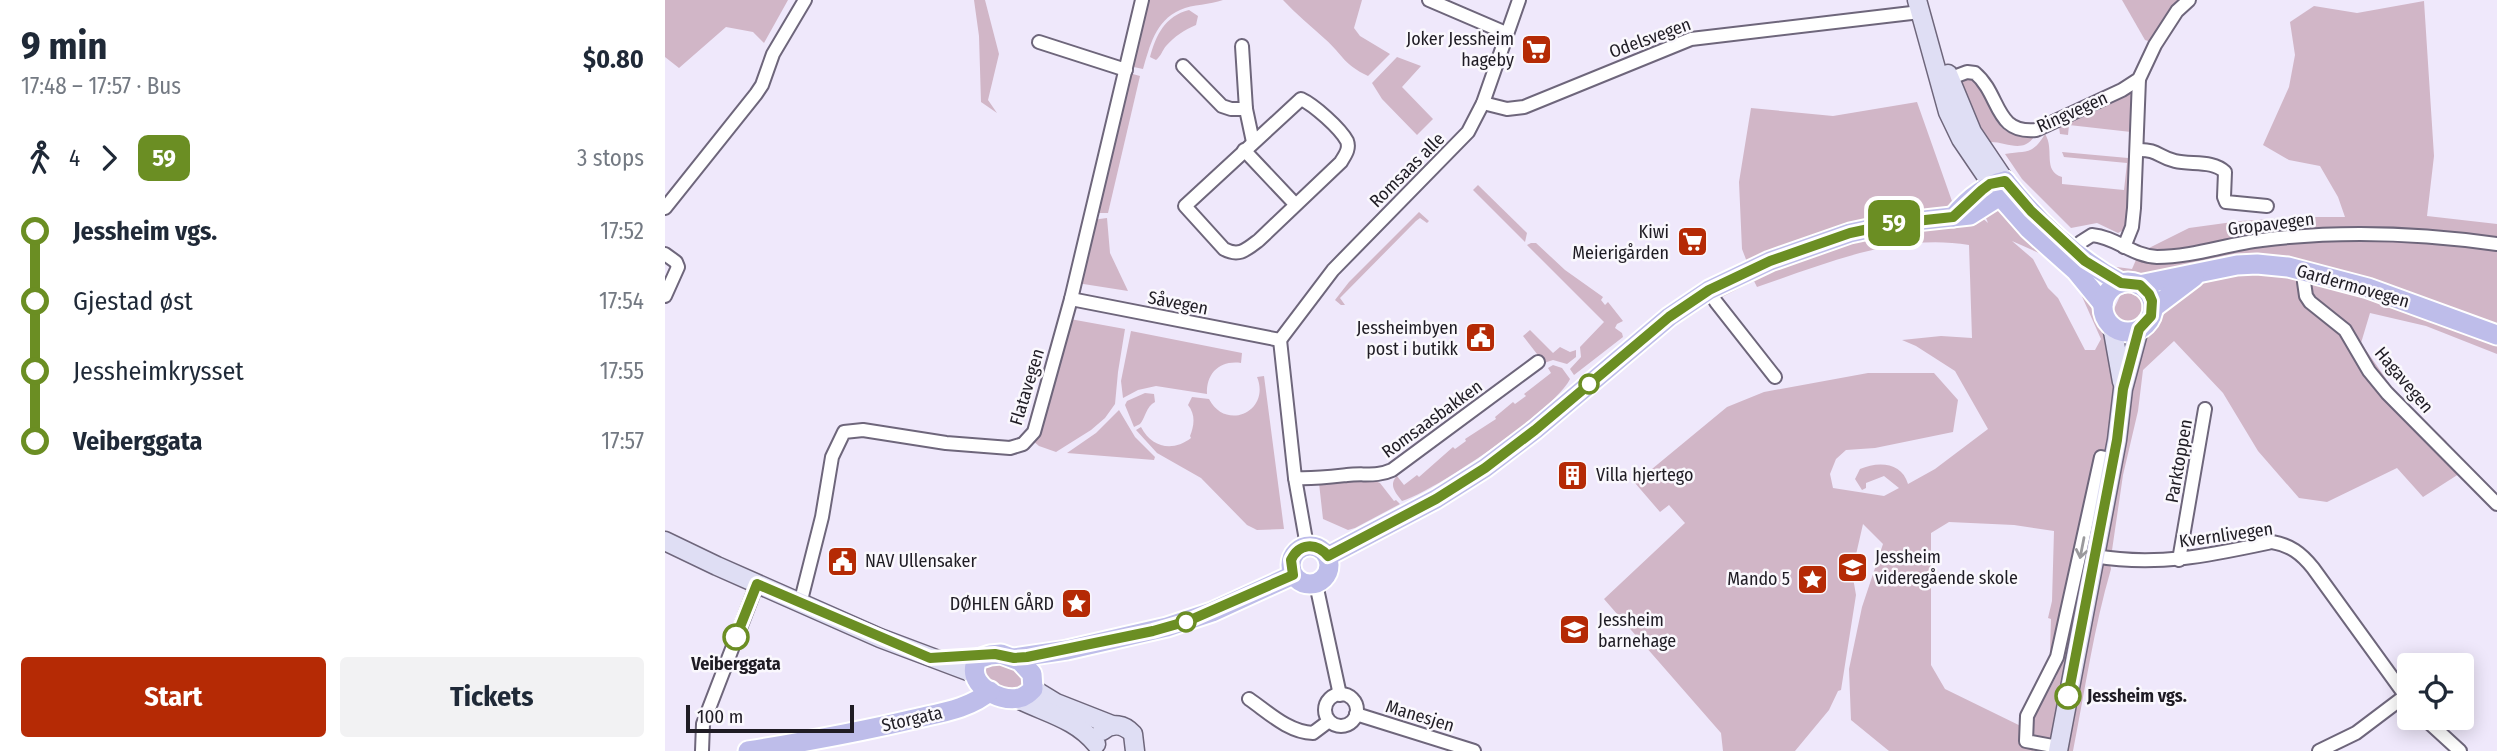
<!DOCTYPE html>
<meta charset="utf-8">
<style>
:root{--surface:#fff;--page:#f2f2f3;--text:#1f2937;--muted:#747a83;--accent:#b52a05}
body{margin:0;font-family:"Fira Sans Condensed",sans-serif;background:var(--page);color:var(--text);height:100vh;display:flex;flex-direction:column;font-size:26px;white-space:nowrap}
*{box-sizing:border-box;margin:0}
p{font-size:23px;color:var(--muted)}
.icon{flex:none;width:38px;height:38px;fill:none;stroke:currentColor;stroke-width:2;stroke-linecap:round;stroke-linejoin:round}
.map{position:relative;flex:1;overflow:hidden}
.side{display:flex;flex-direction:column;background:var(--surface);width:665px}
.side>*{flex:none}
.badge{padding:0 14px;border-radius:10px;font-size:24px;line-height:46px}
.tools{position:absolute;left:1732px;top:653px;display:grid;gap:14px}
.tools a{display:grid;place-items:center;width:77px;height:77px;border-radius:7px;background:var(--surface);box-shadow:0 4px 18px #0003;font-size:35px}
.scale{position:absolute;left:21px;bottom:18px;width:168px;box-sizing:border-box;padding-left:7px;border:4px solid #1f1c24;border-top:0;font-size:19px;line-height:24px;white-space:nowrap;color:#1f1c24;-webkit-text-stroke:5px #faf8fd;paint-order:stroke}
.map>.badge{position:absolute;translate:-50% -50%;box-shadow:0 0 0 4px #fff}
.legs{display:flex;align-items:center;gap:10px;height:77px;padding:0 21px;font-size:23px}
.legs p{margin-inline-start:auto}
.summary{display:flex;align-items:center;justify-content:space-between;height:119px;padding:0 21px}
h1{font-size:38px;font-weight:700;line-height:52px}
.primary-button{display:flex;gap:14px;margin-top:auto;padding:14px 21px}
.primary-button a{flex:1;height:80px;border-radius:7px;background:var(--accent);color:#fff;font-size:28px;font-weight:700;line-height:80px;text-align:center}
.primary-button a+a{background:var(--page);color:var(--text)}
ul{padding:0 21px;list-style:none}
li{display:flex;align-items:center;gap:24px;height:70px;font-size:26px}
li i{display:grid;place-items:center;width:10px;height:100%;margin:0 9px;background:currentColor}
li i::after{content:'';width:18px;height:18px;margin:-9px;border:5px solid;border-radius:50%;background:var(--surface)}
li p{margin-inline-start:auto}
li:first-child i{background:linear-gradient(#0000 50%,currentColor 0)}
li:last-child i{background:linear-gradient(currentColor 50%,#0000 0)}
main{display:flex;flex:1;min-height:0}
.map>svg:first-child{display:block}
</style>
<main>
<section class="side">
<div class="summary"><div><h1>9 min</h1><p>17:48 – 17:57 · Bus</p></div><b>$0.80</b></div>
<div class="legs"><svg class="icon" aria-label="walk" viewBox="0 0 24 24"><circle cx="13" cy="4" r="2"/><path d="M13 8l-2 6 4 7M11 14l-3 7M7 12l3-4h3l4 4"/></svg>4<svg class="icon" aria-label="forward" viewBox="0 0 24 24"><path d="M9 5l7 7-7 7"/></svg><b class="badge" style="background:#6b8e23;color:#fff">59</b><p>3 stops</p></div>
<ul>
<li><i style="color:#6b8e23"></i><b>Jessheim vgs.</b><p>17:52</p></li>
<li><i style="color:#6b8e23"></i><span>Gjestad øst</span><p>17:54</p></li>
<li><i style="color:#6b8e23"></i><span>Jessheimkrysset</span><p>17:55</p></li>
<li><i style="color:#6b8e23"></i><b>Veiberggata</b><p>17:57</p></li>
</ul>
<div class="primary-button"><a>Start</a><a>Tickets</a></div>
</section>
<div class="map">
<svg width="1832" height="751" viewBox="0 0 1832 751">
<rect width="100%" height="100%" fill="#efe8fb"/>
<g fill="#d1b6c7" fill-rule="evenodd">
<polygon points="0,0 123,0 99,43 88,32 61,27 14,68 0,57"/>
<polygon points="309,0 320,0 334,54 323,100 332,113 316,102 314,36"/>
<path d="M481 0H558C545 5 528 4 515 10 490 21 485 46 478 69L464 66Z"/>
<path d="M618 0H697L689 28 695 36 725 54 703 76C678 64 679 56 660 39 646 26 631 14 618 0Z"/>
<polygon points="1457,0 1517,0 1486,42 1480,40"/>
<path d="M1759 1 1769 156 1762 216 1832 224V354L1761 326 1705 313 1696 343 1733 396 1781 441 1797 472 1758 497 1732 468 1662 502 1634 498 1593 451 1558 393 1509 341 1478 370 1473 411 1458 475 1445 564 1446 569C1429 627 1420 690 1408 751H1224L1186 720 1184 669 1197 607 1218 544 1198 524 1187 572 1191 595 1176 690 1173 691 1164 710 1130 751H1058L1056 733 939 599 1020 523 1004 505 995 512 970 483 1062 407 1099 392 1203 373H1269L1293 400 1288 432 1210 448 1181 450 1171 459 1165 474 1168 488 1219 496 1234 488 1219 476 1201 483V488L1197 490 1190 479 1195 469C1213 461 1237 462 1243 484L1270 469 1323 429 1290 371 1251 346 1237 340 1276 336 1307 338 1304 245C1230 233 1160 264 1092 287L1089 281 1057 297V294L1087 275 1077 249 1074 182 1086 108 1168 116 1252 102 1288 204 1314 215 1323 223 1319 213 1333 211 1342 214 1402 276 1374 253 1347 241 1368 259 1383 288 1393 298 1420 350H1430L1436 339 1415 292 1421 289 1440 329 1464 276 1455 274 1444 266 1467 269 1474 253 1524 228 1575 221 1641 217H1680L1673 197 1655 166 1624 160 1598 145 1624 87 1630 55 1625 22 1649 6 1692 13ZM1284 522 1349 525 1389 531 1387 601 1383 618 1386 619 1385 651 1392 675 1368 720V732L1280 689 1266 665V533Z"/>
<path d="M524 10 533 16 531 25C519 30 510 36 501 46 497 51 496 56 491 60L485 57C491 35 500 16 524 10Z"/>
<polygon points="732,57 756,66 737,87 768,119 752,135 717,99 707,83"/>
<polygon points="464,73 475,76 443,213 428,213"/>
<path d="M1304 78C1333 85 1314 139 1369 137 1356 156 1336 138 1319 143L1294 84Z"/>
<polygon points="1472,89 1467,140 1465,141 1466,132 1404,125 1403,135 1395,134 1394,127 1399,124"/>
<path d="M1380 134C1390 149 1377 171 1397 177V184L1459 190 1462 163 1399 157 1397 152 1463 158 1466 155 1464 212 1459 230 1453 233 1432 223 1406 228 1357 179 1340 154C1361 150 1367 156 1380 134Z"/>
<polygon points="813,185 862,233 860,242 808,190"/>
<polygon points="754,212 764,221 762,223 755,218 751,221 675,298 680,305 676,305 670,300 684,282"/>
<polygon points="442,218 445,253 463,291 412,283 427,220"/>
<polygon points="866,243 871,243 900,270 938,297 936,300 940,305 943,302 958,321 952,324 950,328 957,333 958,337 909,375 905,369 916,357 915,347 939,322 862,245"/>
<polygon points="405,319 460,329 453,372 450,404 440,418 426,430 391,452 374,446 367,440"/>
<polygon points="865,330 888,353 895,347 905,352 911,350 911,357 902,364 888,360 879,363 858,336"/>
<path d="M466 331 577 353 576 363C555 360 541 373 542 394L491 386 473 390 458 398 456 381Z"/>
<path d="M888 365 897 368 905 379C891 409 769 492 737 501 731 493 723 485 732 476L739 485 752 475 754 477 788 447 790 449 801 441 800 439 831 419 830 417 848 402 850 404 861 396 859 394 886 373 883 368Z"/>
<path d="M599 376 619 529 592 530 582 525 536 478 492 453 471 430 476 427C487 448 508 452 526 438L525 436C529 426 531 415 523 405L527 397 544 399C561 432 606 411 592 377Z"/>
<path d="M480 393 489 394 490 402C481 406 480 419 475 424L469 427 460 405 462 401Z"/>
<polygon points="454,410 470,437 490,457 489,460 402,453 431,433"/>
<polygon points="700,477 715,483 729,501 731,500 735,504 690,528 683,530 658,519 654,483"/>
<polygon points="326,661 357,670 360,684 350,692 320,682 318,668"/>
</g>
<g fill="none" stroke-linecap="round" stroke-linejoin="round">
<defs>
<g id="minor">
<polyline points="764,0 841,33"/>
<polyline points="374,42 461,70"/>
<polyline points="577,46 581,109 588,142"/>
<polyline points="518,66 557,106 566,109 581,109"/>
<path d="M1278 81 1302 72 1310 73C1336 95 1329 134 1371 130L1457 90 1474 79 1490 45 1512 11 1524 0"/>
<path d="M636 99C649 105 675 128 682 141 685 149 680 155 676 162L594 240C581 250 574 257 559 249L520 206Z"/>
<polyline points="818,103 842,109 859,107 1026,39 1255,12"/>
<polyline points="579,150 630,204"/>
<path d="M1472 150C1493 149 1493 157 1510 161 1526 165 1548 160 1560 172L1559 197 1561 202 1602 206"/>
<polyline points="0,208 91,94 97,85 108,54 140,0"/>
<polyline points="1459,247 1467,227 1469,208 1474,79"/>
<polyline points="0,254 11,262 13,267 0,296"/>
<path d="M1403 255 1416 242 1427 235C1451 237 1467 256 1492 257 1528 257 1562 244 1597 240 1675 230 1754 233 1832 244"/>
<polyline points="1642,271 1639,282 1641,296 1645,302 1680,330 1704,371 1722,393 1832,504"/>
<polyline points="1044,290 1051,302 1110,377"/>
<polyline points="406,299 615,340"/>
<polyline points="615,340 668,270 803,132 818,103 854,0"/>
<polyline points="615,340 630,478 642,546"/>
<path d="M630 478C648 479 664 477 682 475 698 473 712 477 727 470L873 362"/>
<path d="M1430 556C1492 567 1546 555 1607 542 1625 545 1636 553 1648 568L1745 702"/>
<polyline points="1514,560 1540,409"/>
<polyline points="651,584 675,695"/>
<polyline points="135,604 157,517 167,457 179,432 198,430 281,443 345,448 358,444 369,432 406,299 477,0"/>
<circle cx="676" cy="710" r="16"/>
<path d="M584 699C603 712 623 732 648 733L664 721"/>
<polyline points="691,714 809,751"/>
<polyline points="1759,718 1795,751"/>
<polyline points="1393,747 1361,741 1362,716 1392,657 1436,457 1448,460"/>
<polyline points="37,751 38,724 92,584"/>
<polyline points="1654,751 1691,733 1740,696"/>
</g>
<g id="secondary">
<polyline points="1252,0 1283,112 1296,139 1334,195"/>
<polyline points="1283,74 1307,132 1340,181"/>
<polyline points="1447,326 1457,382"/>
<polyline points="0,541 52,566 215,638 308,673"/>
<polyline points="368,689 391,703 447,725"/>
<path d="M353 699C381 713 411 719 431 744"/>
<path d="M437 731C448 722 459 724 468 734L470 751"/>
<polyline points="1393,751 1452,440 1458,389 1474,329"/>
</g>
<g id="primary">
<path d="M1340 181C1372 221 1411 259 1456 283"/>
<polyline points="1335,196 1364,229 1411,271 1438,304"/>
<path d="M1288 217C1302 200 1319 185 1340 181"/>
<circle cx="1463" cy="307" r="25"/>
<polyline points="1474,285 1572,265 1592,264 1623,267 1703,288 1832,335"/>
<polyline points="1488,308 1529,277"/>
<circle cx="645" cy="565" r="19"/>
<polyline points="663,556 771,499 820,468 870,430 1004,317 1044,290 1105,261 1185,233 1232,223 1305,215 1335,196 1340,181"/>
<path d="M336 654 355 661 367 674 368 689C364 693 360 697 354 698 333 703 298 682 313 659L325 655Z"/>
<polyline points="349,658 402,650 502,627 547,612 628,575"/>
<path d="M83 751C139 742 194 732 249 719 274 713 305 709 325 691"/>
</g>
</defs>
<use href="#minor" stroke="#6e667b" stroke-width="16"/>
<use href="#secondary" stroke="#6e667b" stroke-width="21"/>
<use href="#primary" stroke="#fff" stroke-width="23"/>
<use href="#minor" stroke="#fff" stroke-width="12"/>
<use href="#secondary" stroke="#dfdef4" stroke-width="18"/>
<use href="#primary" stroke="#bebdea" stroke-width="19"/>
</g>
<defs><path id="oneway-shaft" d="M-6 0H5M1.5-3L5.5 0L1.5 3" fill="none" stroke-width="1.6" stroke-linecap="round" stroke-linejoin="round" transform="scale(1.75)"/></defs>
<use stroke="#9a999c" href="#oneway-shaft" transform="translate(1417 548) rotate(101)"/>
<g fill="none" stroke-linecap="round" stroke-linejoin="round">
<defs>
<path id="line-1" d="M71 637 92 584 265 658 330 654 349 658 362 657 488 631 523 621 628 575 626 560C634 543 651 542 663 556L771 499 820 468 870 430 1004 317 1044 290 1105 261 1185 233 1232 223 1288 217 1317 190 1325 184 1340 181 1366 211 1420 261 1456 283 1475 285 1484 294 1487 301 1486 316 1474 329 1458 389 1452 440 1403 696"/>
</defs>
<use href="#line-1" stroke="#fff" stroke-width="16"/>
<use href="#line-1" stroke="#6b8e23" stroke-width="10"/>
</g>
<defs>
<symbol id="supermarket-square" viewBox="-11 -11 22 22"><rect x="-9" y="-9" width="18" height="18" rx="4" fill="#b52a05" stroke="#faf8fd"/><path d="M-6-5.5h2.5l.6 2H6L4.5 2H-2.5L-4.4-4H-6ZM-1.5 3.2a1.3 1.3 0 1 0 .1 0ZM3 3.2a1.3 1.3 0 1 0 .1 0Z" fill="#fff"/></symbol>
<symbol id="civic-square" viewBox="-11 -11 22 22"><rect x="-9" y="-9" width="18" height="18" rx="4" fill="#b52a05" stroke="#faf8fd"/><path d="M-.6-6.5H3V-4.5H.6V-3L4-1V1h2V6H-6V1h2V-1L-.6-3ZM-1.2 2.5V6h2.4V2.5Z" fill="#fff"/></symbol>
<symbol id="building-square" viewBox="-11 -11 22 22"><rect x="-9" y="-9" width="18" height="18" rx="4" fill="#b52a05" stroke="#faf8fd"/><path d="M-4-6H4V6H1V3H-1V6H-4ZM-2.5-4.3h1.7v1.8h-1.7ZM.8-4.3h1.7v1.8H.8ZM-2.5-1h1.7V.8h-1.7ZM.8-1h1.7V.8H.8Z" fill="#fff"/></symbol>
<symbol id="school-square" viewBox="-11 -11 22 22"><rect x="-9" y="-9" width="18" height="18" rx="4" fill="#b52a05" stroke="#faf8fd"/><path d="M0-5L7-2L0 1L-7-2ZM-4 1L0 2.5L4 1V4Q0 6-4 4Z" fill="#fff"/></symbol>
<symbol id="sight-square" viewBox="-11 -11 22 22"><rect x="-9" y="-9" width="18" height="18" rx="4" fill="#b52a05" stroke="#faf8fd"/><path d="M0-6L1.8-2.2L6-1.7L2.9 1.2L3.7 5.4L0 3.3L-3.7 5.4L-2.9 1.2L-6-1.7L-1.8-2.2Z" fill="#fff"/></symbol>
</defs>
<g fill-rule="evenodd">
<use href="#supermarket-square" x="854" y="32" width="35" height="35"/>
<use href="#supermarket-square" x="1010" y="224" width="35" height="35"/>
<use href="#civic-square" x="798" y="320" width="35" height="35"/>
<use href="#building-square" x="890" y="458" width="35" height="35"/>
<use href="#civic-square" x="160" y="544" width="35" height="35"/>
<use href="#school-square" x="1170" y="550" width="35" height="35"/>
<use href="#sight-square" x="1130" y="562" width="35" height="35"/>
<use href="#sight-square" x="394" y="586" width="35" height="35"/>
<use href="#school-square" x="892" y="612" width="35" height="35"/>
</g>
<g fill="#fff" stroke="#6b8e23" stroke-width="3.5">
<circle cx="924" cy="384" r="9"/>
<circle cx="521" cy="622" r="9"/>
<circle cx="71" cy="637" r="12"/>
<circle cx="1403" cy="696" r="12"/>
</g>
<g text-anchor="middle" stroke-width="5" stroke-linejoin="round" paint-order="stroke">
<g font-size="18" fill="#1f1c24" stroke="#faf8fd">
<text transform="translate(985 38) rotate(-20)" y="6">Odelsvegen</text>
<text transform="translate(1407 112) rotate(-24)" y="6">Ringvegen</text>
<text transform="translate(742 170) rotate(-45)" y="6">Romsaas alle</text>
<text transform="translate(1606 224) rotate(-7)" y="6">Gropavegen</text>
<text transform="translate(1688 286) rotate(16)" y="6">Gardermovegen</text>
<text transform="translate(513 303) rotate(11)" y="6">Såvegen</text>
<text transform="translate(1739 380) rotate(50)" y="6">Hagavegen</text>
<text transform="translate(362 387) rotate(-73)" y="6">Flatavegen</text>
<text transform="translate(767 419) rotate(-36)" y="6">Romsaasbakken</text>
<text transform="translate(1514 461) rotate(-80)" y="6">Parktoppen</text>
<text transform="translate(1561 535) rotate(-8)" y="6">Kvernlivegen</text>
<text transform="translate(755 716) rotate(17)" y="6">Manesjen</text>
<text transform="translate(247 719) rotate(-13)" y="6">Storgata</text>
</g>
<g font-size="18" fill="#1f1c24" stroke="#faf8fd" text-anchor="end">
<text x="849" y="45">Joker Jessheim<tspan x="849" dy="21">hageby</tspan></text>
<text x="1004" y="238">Kiwi<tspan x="1004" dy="21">Meierigården</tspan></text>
<text x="793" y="334">Jessheimbyen<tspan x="793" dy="21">post i butikk</tspan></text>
<text x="931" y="481" text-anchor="start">Villa hjertego</text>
<text x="1210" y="563" text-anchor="start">Jessheim<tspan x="1210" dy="21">videregående skole</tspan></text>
<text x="200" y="567" text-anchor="start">NAV Ullensaker</text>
<text x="1125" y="585">Mando 5</text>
<text x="389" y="610">DØHLEN GÅRD</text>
<text x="933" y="626" text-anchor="start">Jessheim<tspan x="933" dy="21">barnehage</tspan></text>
</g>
<g font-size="18" font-weight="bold" fill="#1f1c24" stroke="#faf8fd">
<text x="71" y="670">Veiberggata</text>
<text x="1422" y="702" text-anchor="start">Jessheim vgs.</text>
</g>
</g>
</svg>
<div class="tools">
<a><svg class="icon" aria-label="locate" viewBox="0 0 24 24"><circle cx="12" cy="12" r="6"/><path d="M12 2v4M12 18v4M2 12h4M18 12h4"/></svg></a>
</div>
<div class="scale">100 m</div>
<b class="badge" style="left:1229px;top:223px;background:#6b8e23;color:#fff">59</b>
</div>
</main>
